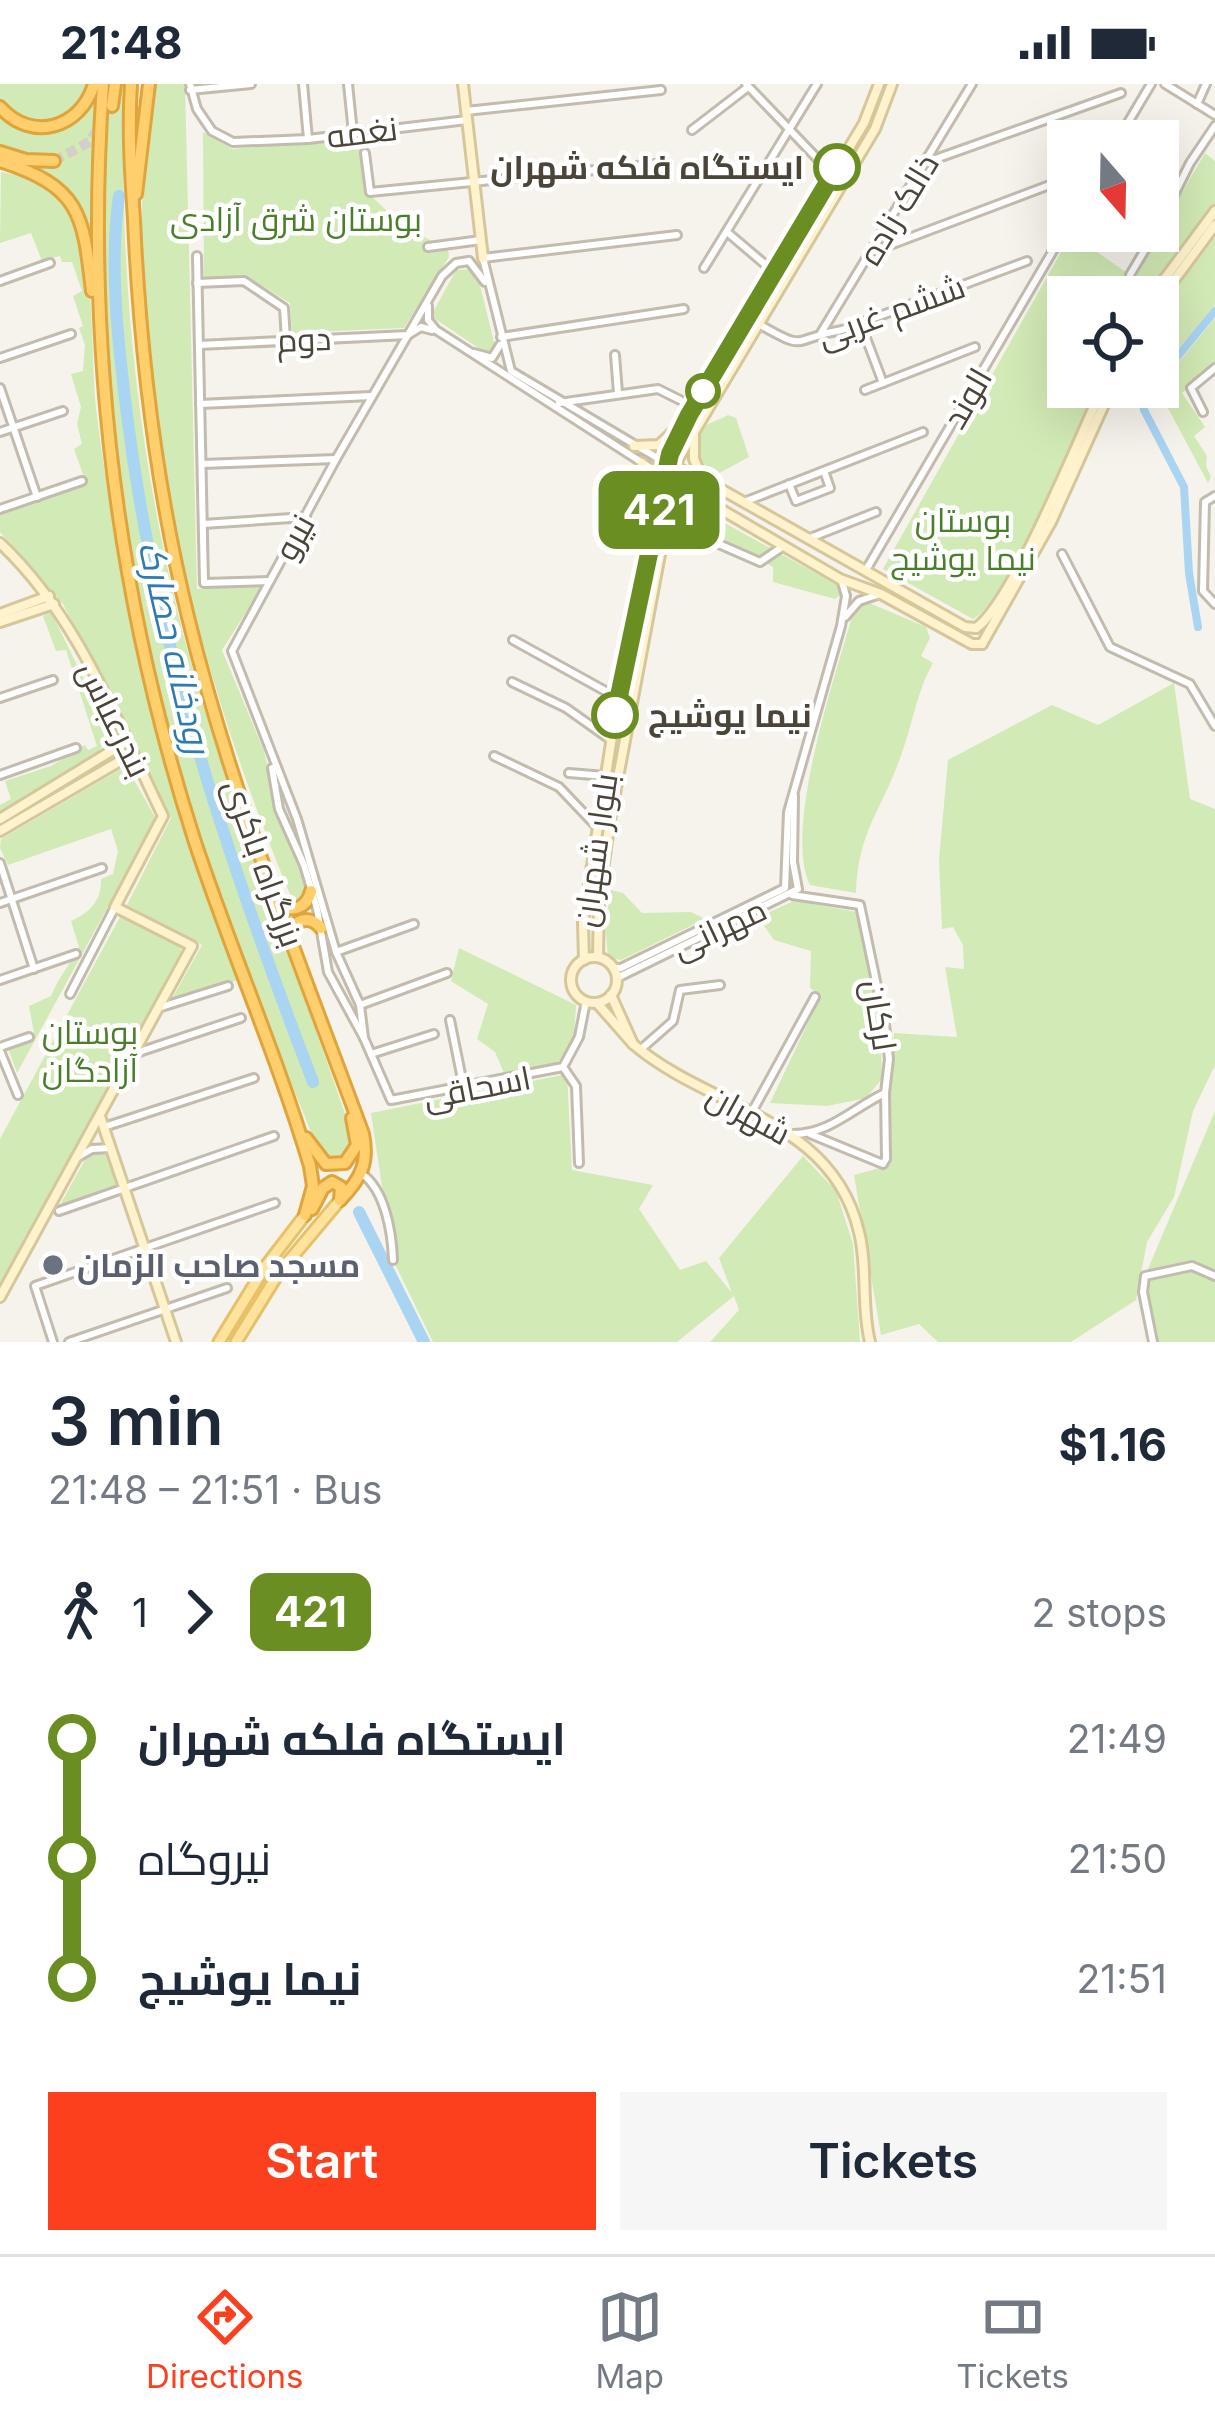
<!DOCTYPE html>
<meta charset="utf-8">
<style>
:root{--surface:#fff;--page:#f6f6f7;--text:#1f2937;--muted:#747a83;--line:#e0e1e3;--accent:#fc3f1d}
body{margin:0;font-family:Inter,Cairo,sans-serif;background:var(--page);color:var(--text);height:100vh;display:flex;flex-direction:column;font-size:45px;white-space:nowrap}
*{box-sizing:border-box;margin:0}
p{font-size:39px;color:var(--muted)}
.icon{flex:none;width:66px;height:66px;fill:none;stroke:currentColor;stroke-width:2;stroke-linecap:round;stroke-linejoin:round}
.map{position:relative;height:1258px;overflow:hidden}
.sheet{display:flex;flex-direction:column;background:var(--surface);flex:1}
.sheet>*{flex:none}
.badge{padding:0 24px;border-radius:18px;font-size:42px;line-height:78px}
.needle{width:78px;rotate:160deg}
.fabs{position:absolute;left:1047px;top:36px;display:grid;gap:24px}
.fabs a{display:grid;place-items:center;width:132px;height:132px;border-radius:0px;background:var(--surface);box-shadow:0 12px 48px #0002;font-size:60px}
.map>.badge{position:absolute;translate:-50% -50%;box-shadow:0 0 0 6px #fff}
.legs{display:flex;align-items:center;gap:18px;height:132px;padding:0 48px;font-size:39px}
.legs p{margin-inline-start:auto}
.summary{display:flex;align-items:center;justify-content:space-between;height:204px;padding:0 48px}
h1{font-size:66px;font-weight:600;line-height:90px}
.primary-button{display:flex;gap:24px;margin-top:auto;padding:24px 48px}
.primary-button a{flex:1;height:138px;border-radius:0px;background:var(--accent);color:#fff;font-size:48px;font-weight:600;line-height:138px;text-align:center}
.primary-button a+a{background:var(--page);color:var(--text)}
ul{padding:0 48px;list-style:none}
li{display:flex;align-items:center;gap:42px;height:120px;font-size:45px}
li i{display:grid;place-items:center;width:18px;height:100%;margin:0 15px;background:currentColor}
li i::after{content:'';width:30px;height:30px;margin:-15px;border:9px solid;border-radius:50%;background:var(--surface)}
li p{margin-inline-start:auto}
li:first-child i{background:linear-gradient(#0000 50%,currentColor 0)}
li:last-child i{background:linear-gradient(currentColor 50%,#0000 0)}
.status{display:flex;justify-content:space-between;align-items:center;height:84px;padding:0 60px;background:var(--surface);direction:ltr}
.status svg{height:33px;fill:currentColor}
.tab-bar{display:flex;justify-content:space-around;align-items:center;height:168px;border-top:3px solid var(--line);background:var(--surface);font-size:33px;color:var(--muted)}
.tab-bar a{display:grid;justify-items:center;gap:6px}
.tab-bar .current{color:var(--accent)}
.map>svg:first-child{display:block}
</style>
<div class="status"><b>21:48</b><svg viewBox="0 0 49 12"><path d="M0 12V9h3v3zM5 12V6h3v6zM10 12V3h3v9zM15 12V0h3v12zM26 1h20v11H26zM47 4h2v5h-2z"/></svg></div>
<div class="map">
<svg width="1215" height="1258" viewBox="0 0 1215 1258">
<rect width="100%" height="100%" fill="#f6f3ec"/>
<g fill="#d2eab5">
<polygon points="0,0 92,0 89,9 64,37 32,41 0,19"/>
<path d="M98 0 93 200C90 113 66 116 0 72L56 81 55 72H28L0 65V28L10 37 61 43Z"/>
<path d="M108 0V24L118 25 121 0H125C117 196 140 397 193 586 238 747 303 901 355 1060L353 1069 332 1080 316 1064C307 1034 294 1008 283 979 247 882 207 786 180 686 118 463 93 231 108 0Z"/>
<path d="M153 0H185L197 505 264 500 222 566 264 667 277 725 300 780 307 810 301 818 291 813C206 607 143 380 142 155 141 103 147 52 153 0Z"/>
<polygon points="203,48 232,65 361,54 368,109 404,143 448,165 449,173 404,244 292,249 290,219 250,195 204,193"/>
<polygon points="1205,69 1215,77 1215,121 1155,202 1135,190"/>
<path d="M1 88C32 93 58 107 74 135 95 170 91 279 96 324 101 366 108 408 114 450 138 604 185 750 238 896L169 920 202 861 127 821 171 734 63 520 0 448V429L86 399 74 365 82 360 77 340 81 323 71 290 83 287 85 261 79 244 83 242 73 212 82 207 72 178H62L60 172 42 177 31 149 0 159Z"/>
<path d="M1071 150 1149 204 1144 213H1068V303H1100C1080 344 1004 521 973 535L883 485Z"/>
<polygon points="1215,153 1215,221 1158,289 1158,227"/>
<polygon points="472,185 478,193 494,258 492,269 487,270 431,232 456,186"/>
<polygon points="1215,234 1215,279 1182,309 1205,343 1194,352 1207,372 1206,382 1211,393 1208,399 1161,311 1165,295"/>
<path d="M728 331 736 334 749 373 712 393C699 383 688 362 700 346 706 339 720 336 728 331Z"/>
<polygon points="701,426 841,503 843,509 835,515 773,498 773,483 713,449 669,445 681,428"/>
<path d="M867 518 926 543 930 554 921 572 933 579C916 609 912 644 899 677 880 729 858 748 856 809L810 801C783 747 834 596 851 536L856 524Z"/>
<polygon points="51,528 111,650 97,670 0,729 0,721 11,715 5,697 51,682 85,661 88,666 97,662 66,566 56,567 43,532"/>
<polygon points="1174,599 1190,715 1215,725 1215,981 1193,1027 1174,1113 1147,1158 1136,1216 1071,1258 938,1258 919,1240 881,1251 854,1091 887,1082 894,949 957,953 945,883 964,885 963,861 953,843 942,845 939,776 948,676 1052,621 1098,641"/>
<path d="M119 686 129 687 156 735 17 989 8 964 34 949 29 922 51 912C58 894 70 881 79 863L71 837C89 829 102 817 101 795L113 790 118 767 111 745 8 781 0 764 1 755Z"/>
<polygon points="611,806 623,809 642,829 691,828 705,835 621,876 608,873 605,839"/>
<polygon points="794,817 858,828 881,962 882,995 866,1014 827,1022 770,1019 814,926 817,909 810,904 811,867 774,856 758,833"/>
<polygon points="120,833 179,861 183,870 134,958 118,997 111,1001 0,1201 0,1055"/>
<polygon points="459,864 576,921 573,969 552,981 504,989 495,968 477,955 488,920 451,897"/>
<polygon points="567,990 572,1086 653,1101 639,1125 680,1186 706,1177 732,1209 719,1174 803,1072 836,1107 853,1160 860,1258 710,1258 739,1226 734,1212 677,1258 433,1258 393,1176 371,1029"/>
<polygon points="1215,1027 1215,1258 1153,1258 1143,1208 1145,1192"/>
<polygon points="106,1065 119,1100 60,1121 87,1072"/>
</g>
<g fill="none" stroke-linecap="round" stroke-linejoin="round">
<g stroke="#a9d4f2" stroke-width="8">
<polyline points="1158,296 1215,227"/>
<polyline points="1151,303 1142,315 1144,326 1184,403 1189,489 1198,543"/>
</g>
<g stroke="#a9d4f2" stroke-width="12">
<path d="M119 112C109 183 118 259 127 331 156 565 229 779 313 998"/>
<polyline points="359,1128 424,1258"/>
</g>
<polyline stroke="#d4d0c8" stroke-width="10" stroke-dasharray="10 5" stroke-linecap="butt" points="54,77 89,58 112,22"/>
<defs>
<g id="street">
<polyline points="190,0 197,25 212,47 233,58 308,55 467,36"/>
<polyline points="303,0 308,55"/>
<polyline points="348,0 353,49"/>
<polyline points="746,0 833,91"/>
<polyline points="1165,0 1215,31"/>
<polyline points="190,6 251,0"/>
<polyline points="1197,20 1206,0"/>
<polyline points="466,27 661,6"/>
<polyline points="692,46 748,3"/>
<polyline points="1117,57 1151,0"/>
<polyline points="365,69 370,108 667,79"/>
<polyline points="927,78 1121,9"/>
<polyline points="1158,143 1190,79 1215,42"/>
<polyline points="727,148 774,188"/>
<polyline points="428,163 481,156"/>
<polyline points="877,166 1068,94"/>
<polyline points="197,172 204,499 269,497"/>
<polyline points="469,177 485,198"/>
<polyline points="704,184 817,0"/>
<polyline points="1130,191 1156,147"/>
<polyline points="0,197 50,179"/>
<polyline points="197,199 244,197 284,224 286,256"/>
<polyline points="428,222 428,236 436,246 652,385"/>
<polyline points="860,238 883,299"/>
<path d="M757 239C810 270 790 254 842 246L1027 177"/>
<polyline points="821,249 972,0"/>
<polyline points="501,253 684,225"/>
<polyline points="199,261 408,251 421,243 432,246"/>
<polyline points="474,269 492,274 500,261"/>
<polyline points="615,271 618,309"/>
<polyline points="0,274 71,250"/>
<polyline points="0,304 37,413"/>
<polyline points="865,306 975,263"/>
<polyline points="559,319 658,305 680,316"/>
<polyline points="200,320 371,312"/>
<polyline points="1203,328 1191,304 1215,284"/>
<polyline points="0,348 63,327"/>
<polyline points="659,375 511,287 483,174 677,151"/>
<polyline points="202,380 336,375"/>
<polyline points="789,400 796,417 830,404 824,387"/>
<polyline points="1215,412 1205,418 1203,507 1215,520"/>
<polyline points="744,418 923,348"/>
<polyline points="0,425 82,397"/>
<polyline points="203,440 306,433"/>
<polyline points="678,450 705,454 760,478 782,463"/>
<polyline points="810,454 876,428"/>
<polyline points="1062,470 1110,563 1190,600 1215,642"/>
<polyline points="866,486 1068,141"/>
<polyline points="845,533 859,517 877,511"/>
<polyline points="513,556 618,614"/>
<polyline points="512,598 566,624 611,656"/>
<polyline points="0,614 53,596"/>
<polyline points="494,672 559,703 597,743"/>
<polyline points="272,684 279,725 304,781 317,825 328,888 364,954 391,1016 563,983 579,953 586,917"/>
<polyline points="569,689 605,692"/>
<polyline points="0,691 76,664"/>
<polyline points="0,779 34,885"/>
<path d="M792 811 860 821 885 940 889 975 885 1009C853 1024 830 1050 793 1050"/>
<polyline points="0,819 102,784"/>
<polyline points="336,868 414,840"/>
<polyline points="614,884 621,884 785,804 788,728 841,542 846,512 842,498"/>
<polyline points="617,894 798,805 793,778 794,712"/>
<polyline points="0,896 76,870"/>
<polyline points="70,910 115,823"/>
<polyline points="360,921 447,889"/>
<polyline points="158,924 228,902"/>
<polyline points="450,936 464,1005"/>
<polyline points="364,954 360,921 336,868 297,735 232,567 336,375 442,192 456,179 469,177"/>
<polyline points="0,963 29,953"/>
<polyline points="640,966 673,937 680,906 720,901"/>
<polyline points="0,967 18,1011"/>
<polyline points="133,970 241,934"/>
<polyline points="371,970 434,950"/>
<polyline points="563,983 576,1002 579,1079"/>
<polyline points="752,1028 815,913"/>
<polyline points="104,1043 254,994"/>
<polyline points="810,1050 883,1080 886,1075 885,1009"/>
<polyline points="78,1073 92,1065 110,1064"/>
<path d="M362 1090C385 1106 392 1148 393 1176"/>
<polyline points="59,1127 274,1052"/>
<polyline points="53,1258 35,1202 275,1119"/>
<polyline points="69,1258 227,1204"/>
<polyline points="1153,1258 1143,1208 1145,1192 1192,1182 1215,1192"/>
</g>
<g id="secondary">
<polyline points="463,0 483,174"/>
<polyline points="1151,213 1215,127"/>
<polyline points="1158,218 1215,141"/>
<polyline points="694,351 694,375 702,394"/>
<polyline points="634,362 659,361 680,341"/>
<polyline points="659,375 717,403 965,543 976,544"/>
<polyline points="642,379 652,415 643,471"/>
<polyline points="652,385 840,495 881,510 972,560 982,560"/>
<polyline points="666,443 682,425 714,426"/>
<path d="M0 459C78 532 117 638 163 732L115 823 192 862 0 1213"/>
<polyline points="0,530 49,512"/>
<polyline points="0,538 54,520"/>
<path d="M976 544C1013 519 1080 352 1103 303"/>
<polyline points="982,560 1051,438 1112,303"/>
<polyline points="0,735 126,658"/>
<polyline points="0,747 132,670"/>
<polyline points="598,873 599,814 610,736 678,375 875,45 892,0"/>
<circle cx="594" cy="896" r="23"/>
<polyline points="584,876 583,839 618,614 663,392 689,331 864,39 879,0"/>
<polyline points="597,919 633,960 611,911"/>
<path d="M633 960C710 1026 832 1033 859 1148 868 1183 861 1222 870 1258"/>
<polyline points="100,1032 176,1258"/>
</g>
<g id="primary">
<polyline points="219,1258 265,1183 305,1131"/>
<polyline points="236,1258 278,1190 340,1116"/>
</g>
<g id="highway">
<path d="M103 0C85 256 116 511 194 755 230 865 277 971 310 1082L313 1102 305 1131"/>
<path d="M131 0C128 46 131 90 134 136 140 271 156 402 188 533 231 710 300 879 363 1050 369 1079 361 1095 340 1116"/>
<polyline points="112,22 115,0"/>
<path d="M0 23C32 59 81 44 94 0"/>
<polyline points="0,68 26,76 54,77"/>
<path d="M0 77C81 103 83 130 92 207"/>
<polyline points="136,110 149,0"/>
<path d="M279 818C292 830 307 824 311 807"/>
<path d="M290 852C294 834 310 831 321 844"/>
<polyline points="306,1054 326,1080 345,1079 357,1061 352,1034"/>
<polyline points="312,1125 323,1104 332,1098 341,1103 340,1116"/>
</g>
</defs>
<use href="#street" stroke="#c2bbae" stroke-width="12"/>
<use href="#secondary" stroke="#d6c79b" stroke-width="14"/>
<use href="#primary" stroke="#e6c16a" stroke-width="15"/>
<use href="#highway" stroke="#e0a43c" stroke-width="16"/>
<use href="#street" stroke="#fff" stroke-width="6"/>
<use href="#secondary" stroke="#fff3cd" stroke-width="8"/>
<use href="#primary" stroke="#ffe39c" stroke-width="9"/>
<use href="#highway" stroke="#ffcf6e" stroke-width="10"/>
</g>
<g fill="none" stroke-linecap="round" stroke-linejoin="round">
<defs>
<polyline id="line-1" points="615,631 670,370 689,331 837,83"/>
</defs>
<use href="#line-1" stroke="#fff" stroke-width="27"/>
<use href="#line-1" stroke="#6b8e23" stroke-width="18"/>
</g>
<g fill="#fff" stroke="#6b8e23" stroke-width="6">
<circle cx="837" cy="83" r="21"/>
<circle cx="703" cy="307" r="15"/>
<circle cx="615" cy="631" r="21"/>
</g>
<circle fill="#6b7280" stroke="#fff" stroke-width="4.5" cx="53" cy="1181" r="12"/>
<g text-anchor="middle" stroke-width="9" stroke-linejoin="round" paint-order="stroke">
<g font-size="33" fill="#4b4439" stroke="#fff">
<text transform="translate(362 48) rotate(-7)" y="12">نغمه</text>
<text transform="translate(898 125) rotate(-59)" y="12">ذالک زاده</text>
<text transform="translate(891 227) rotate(-20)" y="12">ششم غربی</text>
<text transform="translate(304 255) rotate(-2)" y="12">دوم</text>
<text transform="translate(967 314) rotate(-60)" y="12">الوند</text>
<text transform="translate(294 453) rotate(-61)" y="12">نیرو</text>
<text transform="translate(115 635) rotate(64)" y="12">بندرعباس</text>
<text transform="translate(595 766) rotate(-82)" y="12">بلوار شهران</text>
<text transform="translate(264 779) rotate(70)" y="12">بزرگراه باکری</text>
<text transform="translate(719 844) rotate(-25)" y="12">مهرانی</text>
<text transform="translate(880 931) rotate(81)" y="12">لرکان</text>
<text transform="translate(477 1003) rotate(-11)" y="12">اسحاقی</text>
<text transform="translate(749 1030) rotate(29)" y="12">شهران</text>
</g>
<g font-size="33" font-weight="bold" fill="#4b4439" stroke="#fff" text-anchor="end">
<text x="804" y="95">ایستگاه فلکه شهران</text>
<text x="648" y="643" text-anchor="start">نیما یوشیج</text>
</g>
<g font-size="33" fill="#4a7f2a" stroke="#fff">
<text x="296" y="147">بوستان شرق آزادی</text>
<text x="963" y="448">بوستان<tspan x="963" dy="38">نیما یوشیج</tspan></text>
<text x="90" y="960">بوستان<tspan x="90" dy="38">آزادگان</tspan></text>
</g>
<g font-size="33" font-weight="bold" fill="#5b616d" stroke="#fff" text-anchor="start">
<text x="77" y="1193">مسجد صاحب الزمان</text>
</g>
<g font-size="36" font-style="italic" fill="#2e7ab2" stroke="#fff">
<text transform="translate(175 563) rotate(77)" y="13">رودخانه حصارک</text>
</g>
</g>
</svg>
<div class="fabs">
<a><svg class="needle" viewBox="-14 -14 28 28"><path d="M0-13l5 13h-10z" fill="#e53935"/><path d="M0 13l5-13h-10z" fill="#747a83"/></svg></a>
<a><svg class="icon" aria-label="locate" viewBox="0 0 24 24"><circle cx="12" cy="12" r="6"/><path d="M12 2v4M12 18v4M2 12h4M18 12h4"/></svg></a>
</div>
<b class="badge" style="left:659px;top:426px;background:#6b8e23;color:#fff">421</b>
</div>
<section class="sheet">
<div class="summary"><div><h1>3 min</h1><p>21:48 – 21:51 · Bus</p></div><b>$1.16</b></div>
<div class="legs"><svg class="icon" aria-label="walk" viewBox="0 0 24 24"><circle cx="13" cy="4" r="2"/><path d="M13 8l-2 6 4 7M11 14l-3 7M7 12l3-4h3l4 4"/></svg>1<svg class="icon" aria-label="forward" viewBox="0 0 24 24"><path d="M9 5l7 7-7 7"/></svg><b class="badge" style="background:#6b8e23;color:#fff">421</b><p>2 stops</p></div>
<ul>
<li><i style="color:#6b8e23"></i><b>ایستگاه فلکه شهران</b><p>21:49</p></li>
<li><i style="color:#6b8e23"></i><span>نیروگاه</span><p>21:50</p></li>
<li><i style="color:#6b8e23"></i><b>نیما یوشیج</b><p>21:51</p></li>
</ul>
<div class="primary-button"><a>Start</a><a>Tickets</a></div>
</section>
<nav class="tab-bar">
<a class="current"><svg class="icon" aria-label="directions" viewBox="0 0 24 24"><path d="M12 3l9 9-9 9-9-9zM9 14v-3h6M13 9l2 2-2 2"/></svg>Directions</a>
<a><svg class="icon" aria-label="map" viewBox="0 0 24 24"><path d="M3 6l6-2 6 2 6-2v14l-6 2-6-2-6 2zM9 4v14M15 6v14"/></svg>Map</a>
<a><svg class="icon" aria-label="tickets" viewBox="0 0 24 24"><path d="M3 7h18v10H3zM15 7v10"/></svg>Tickets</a>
</nav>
